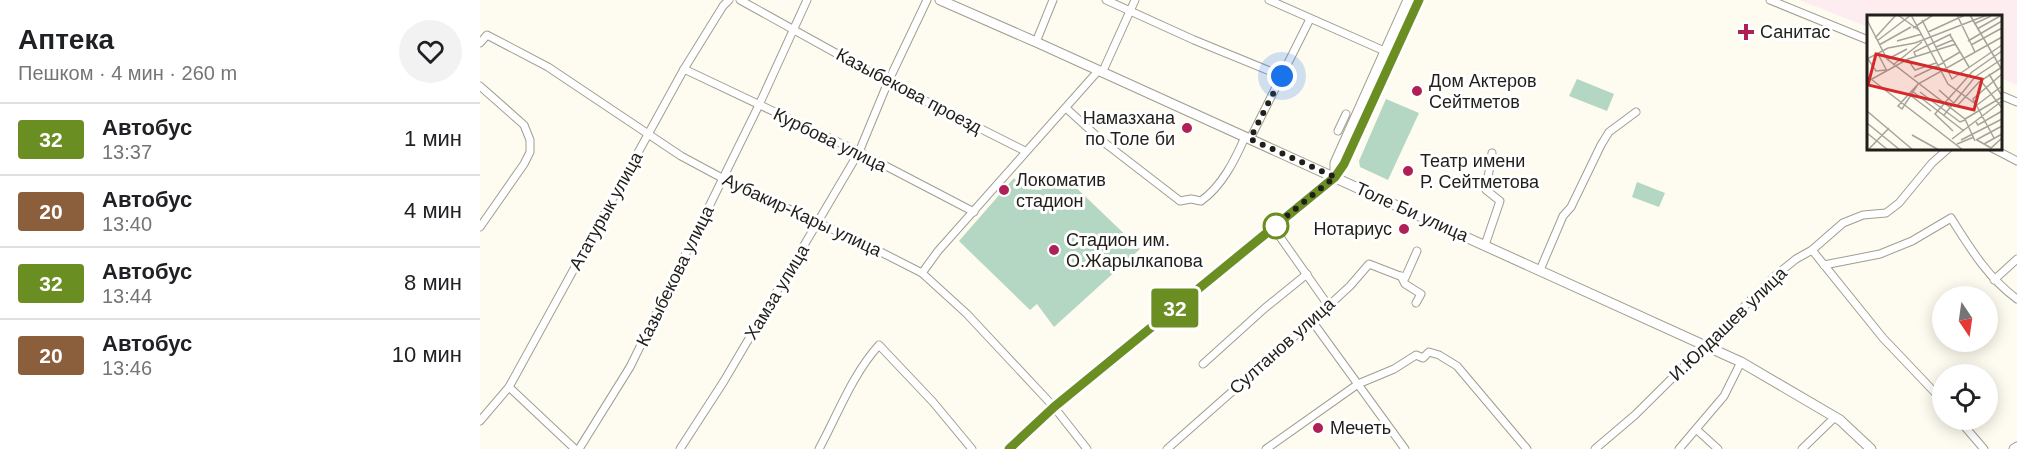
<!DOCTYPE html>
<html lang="ru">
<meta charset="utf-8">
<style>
:root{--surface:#fff;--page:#f2f2f2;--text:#202124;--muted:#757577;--line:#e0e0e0}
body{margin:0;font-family:Arial,sans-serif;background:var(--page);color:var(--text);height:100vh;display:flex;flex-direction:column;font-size:22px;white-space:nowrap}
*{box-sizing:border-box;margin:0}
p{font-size:20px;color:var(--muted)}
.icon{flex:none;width:33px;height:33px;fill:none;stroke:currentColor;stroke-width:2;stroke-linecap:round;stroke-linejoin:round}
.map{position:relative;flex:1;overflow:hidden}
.side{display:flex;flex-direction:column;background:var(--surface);width:480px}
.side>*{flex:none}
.badge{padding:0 12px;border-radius:4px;font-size:21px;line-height:39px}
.needle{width:39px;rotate:167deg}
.buttons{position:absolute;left:1452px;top:286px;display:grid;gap:12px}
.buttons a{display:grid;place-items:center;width:66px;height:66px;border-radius:50%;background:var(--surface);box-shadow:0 3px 15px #0003;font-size:30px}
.you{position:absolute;width:30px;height:30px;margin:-15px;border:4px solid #fff;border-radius:50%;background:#1a73e8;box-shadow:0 0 0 9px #1a73e833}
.map>.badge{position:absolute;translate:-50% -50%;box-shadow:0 0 0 3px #fff}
.round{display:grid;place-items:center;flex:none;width:63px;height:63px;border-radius:32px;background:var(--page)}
.headline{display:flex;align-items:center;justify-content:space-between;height:102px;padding:0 18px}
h1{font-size:28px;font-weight:700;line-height:45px}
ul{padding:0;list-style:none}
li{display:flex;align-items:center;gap:18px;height:72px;padding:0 18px;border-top:2px solid var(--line)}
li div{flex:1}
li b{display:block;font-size:22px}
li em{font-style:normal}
li .badge{min-width:66px;font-weight:700;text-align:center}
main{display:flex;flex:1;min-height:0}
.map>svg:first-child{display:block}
</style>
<main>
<section class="side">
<div class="headline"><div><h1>Аптека</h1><p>Пешком · 4 мин · 260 m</p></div><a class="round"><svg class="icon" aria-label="heart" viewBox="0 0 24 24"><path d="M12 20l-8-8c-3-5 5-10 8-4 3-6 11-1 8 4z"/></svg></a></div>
<ul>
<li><span class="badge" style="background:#6b8e23;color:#fff">32</span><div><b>Автобус</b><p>13:37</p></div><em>1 мин</em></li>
<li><span class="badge" style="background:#8b5e3c;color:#fff">20</span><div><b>Автобус</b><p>13:40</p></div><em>4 мин</em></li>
<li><span class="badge" style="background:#6b8e23;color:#fff">32</span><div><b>Автобус</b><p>13:44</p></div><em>8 мин</em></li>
<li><span class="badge" style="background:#8b5e3c;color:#fff">20</span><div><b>Автобус</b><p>13:46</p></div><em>10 мин</em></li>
</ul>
</section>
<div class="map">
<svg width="1537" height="449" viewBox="0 0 1537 449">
<rect width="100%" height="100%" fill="#fefbf0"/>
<polygon fill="#fdedf0" points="1319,0 1537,0 1537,85 1521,78 1520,16 1388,16 1388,27"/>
<g fill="#b3d7c2">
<polygon points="1097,79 1134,94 1127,111 1089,96"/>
<polygon points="906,99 939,113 908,180 880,167 879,161"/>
<polygon points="575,175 583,175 660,249 574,327 557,304 550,310 479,241 534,178 545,189 561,190"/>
<polygon points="1157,182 1185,193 1179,207 1152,197"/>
</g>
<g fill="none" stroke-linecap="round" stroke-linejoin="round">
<defs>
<g id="street">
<polyline points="260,0 408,82 545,151"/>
<polyline points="626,0 714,40 802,76"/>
<polyline points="789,0 909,53"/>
<polyline points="1290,0 1388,40"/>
<polyline points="556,42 573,0"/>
<polyline points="0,43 7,35 68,67 201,156 242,178 391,247 442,273 487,314 574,407 607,449"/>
<polyline points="204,69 379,152 494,212"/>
<polyline points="622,73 655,0"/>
<polyline points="0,86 44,125 50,140 50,152 44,164 0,227"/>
<polyline points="1520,95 1537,102"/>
<path d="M586 108 621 140 700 201 711 199 721 201C742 186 755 160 765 137"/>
<polyline points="858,131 866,114"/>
<polyline points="770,139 830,19"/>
<polyline points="1512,148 1537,161"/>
<polyline points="793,227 848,305"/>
<polyline points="1005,245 1020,201 1006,190 1012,153"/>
<polyline points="1332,250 1403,338 1462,400"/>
<path d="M1344 265 1400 254 1432 241 1471 218C1490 248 1508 278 1537 299"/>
<polyline points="1060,270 1083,216 1091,207 1121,145 1129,132 1156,112"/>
<polyline points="442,273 458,251 618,71"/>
<polyline points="921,276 925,284 941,294 936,303"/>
<polyline points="1514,280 1537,259"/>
<polyline points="832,321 925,449"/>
<polyline points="723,364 785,308 827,274"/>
<polyline points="29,387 95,449"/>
<polyline points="1479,420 1504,449"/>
<polyline points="0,421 29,387 204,69 243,6 249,0"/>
<polyline points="1216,429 1238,449"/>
<polyline points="99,449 150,367 279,105 327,0"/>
<polyline points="200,449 244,381 379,152 408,82 447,0"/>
<path d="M339 449C358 414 372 375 399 345L453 402 492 449"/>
<polyline points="687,449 832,321 870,286 889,264 925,278 937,251"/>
<polyline points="786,449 878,384 914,369 936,355 943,358 949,352 959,355 977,366 1047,449"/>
<polyline points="1115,449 1155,415 1295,276 1316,259 1332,250 1363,223 1383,215 1406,213 1419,203 1452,163 1469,148"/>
<polyline points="1199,449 1244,396 1261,362"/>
<polyline points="1322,449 1355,417"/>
</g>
<g id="secondary">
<polyline points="460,0 556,42 1261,362 1360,420 1391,449"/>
<polyline points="855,177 855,163 928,0"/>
<polyline points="529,449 574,407 855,177 864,164 939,0"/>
<polyline points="1534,449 1537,447"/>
</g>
</defs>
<use href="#street" stroke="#a19e91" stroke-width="9"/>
<use href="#secondary" stroke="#a19e91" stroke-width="11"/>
<use href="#street" stroke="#fff" stroke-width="7"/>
<use href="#secondary" stroke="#fff" stroke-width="9"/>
</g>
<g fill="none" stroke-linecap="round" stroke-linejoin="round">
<defs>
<polyline id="line" points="529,449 574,407 855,177 864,164 939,0"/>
</defs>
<use href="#line" stroke="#fff" stroke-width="14"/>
<use href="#line" stroke="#6b8e23" stroke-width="9"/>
<polyline stroke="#201f1a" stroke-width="6" stroke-dasharray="0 10.8" points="796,226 793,227 855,177 770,139 802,76"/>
</g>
<g fill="#af2056" stroke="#fff" stroke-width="2">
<path d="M1263 23h6v6h6v6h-6v6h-6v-6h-6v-6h6z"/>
<circle cx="937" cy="91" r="6"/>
<circle cx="707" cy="128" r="6"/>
<circle cx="928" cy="171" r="6"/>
<circle cx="524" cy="190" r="6"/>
<circle cx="924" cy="229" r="6"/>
<circle cx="574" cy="250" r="6"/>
<circle cx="838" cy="428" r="6"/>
</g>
<circle fill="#fff" stroke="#6b8e23" stroke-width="3" cx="796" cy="226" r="12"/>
<g text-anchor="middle" stroke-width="6" stroke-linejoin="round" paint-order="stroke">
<g font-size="18" fill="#201f1a" stroke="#fff" text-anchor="start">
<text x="1280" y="38">Санитас</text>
<text x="949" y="87">Дом Актеров<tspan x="949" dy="21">Сейтметов</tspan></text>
<text x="695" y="124" text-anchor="end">Намазхана<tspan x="695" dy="21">по Толе би</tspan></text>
<text x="940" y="167">Театр имени<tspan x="940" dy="21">Р. Сейтметова</tspan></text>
<text x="536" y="186">Локоматив<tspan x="536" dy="21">стадион</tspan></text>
<text x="912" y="235" text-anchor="end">Нотариус</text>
<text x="586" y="246">Стадион им.<tspan x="586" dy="21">О.Жарылкапова</tspan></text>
<text x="850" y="434">Мечеть</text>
</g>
<g font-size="18" fill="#201f1a" stroke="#fff">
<text transform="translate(429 91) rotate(28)" y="6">Казыбекова проезд</text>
<text transform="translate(350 140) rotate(26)" y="6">Курбова улица</text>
<text transform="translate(126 211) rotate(-61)" y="6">Ататурык улица</text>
<text transform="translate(932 212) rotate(24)" y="6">Толе Би улица</text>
<text transform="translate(322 215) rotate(25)" y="6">Аубакир-Кары улица</text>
<text transform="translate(195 276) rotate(-64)" y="6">Казыбекова улица</text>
<text transform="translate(297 292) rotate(-59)" y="6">Хамза улица</text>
<text transform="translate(1248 324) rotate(-44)" y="6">И.Юлдашев улица</text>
<text transform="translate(802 346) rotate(-42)" y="6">Султанов улица</text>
</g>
</g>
<g transform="translate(1387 15)">
<rect width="135" height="135" fill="#fefbf0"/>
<path fill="none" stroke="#a5a39a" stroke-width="1.5" d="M31 0 53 16M44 0 81 69 110 90M90 0 108 37M103 0 135 55M0 5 20 44 98 104 108 126M55 5 85 64 135 30M107 9 124 1M46 13 66 0M110 14 135 0M61 17 98 0M83 20 102 52M8 23 29 0M10 26 44 0M30 26 55 19M101 26 135 6M12 30 44 12M104 30 135 13M69 32 86 25M11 39 20 56M49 42 47 37 84 19M0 44 21 33 48 28 120 0M1 44 9 56 19 55M21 44 40 34M41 45 48 55 69 48M76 47 93 37M26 50 55 27M122 59 135 81M0 61 96 135M47 62 76 48M5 64 41 44 89 29M114 66 135 93M51 69 35 94 31 91 51 69 135 22M72 75 90 91 112 67 135 52M45 76 97 116M53 77 93 107 98 105M43 80 64 96M110 90 135 71M0 96 46 135M77 100 108 62 135 44M98 104 135 82M109 107 111 110 135 96M0 108 33 135M86 116 68 99 105 57 135 36M0 118 21 135M45 120 72 135M127 123 106 84 135 59M85 124 135 86M94 125 135 104M109 125 135 111M110 125 124 133 135 123M90 129 107 122M117 129 135 119M1 135 22 113"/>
<path fill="#d62828" fill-opacity="0.15" stroke="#d62828" stroke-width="3" d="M9 39 115 64 107 95 1 70Z"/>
<rect width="135" height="135" fill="none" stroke="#201f1a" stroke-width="3"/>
</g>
</svg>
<div class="buttons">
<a><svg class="needle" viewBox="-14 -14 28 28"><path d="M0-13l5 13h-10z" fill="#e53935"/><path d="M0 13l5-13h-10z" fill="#757577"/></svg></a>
<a><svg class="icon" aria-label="locate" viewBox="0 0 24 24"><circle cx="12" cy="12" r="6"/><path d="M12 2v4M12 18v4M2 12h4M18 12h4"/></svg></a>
</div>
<div class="you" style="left:802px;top:76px"></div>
<b class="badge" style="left:695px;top:308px;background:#6b8e23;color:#fff">32</b>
</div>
</main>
